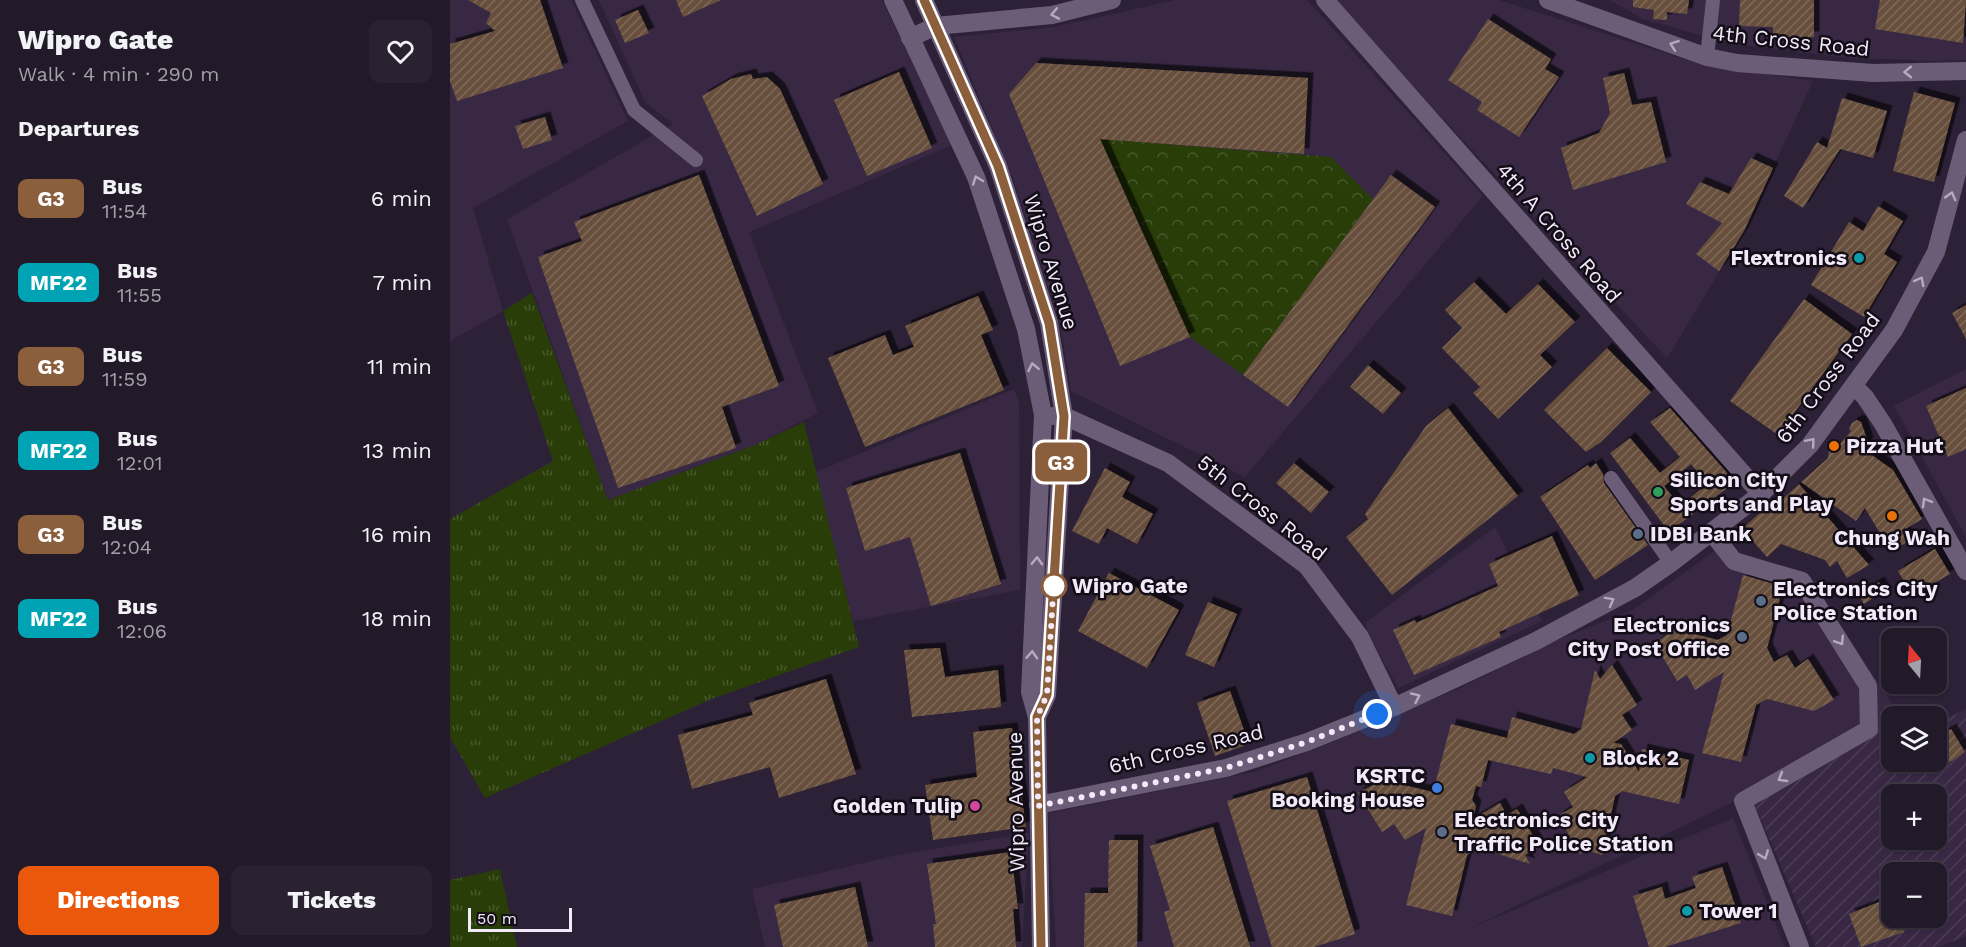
<!DOCTYPE html>
<meta charset="utf-8">
<style>
:root{--surface:#221929;--page:#2a2231;--text:#f1f3f6;--muted:#a2a0a8;--line:#3f3846;--accent:#ea580c}
body{margin:0;font-family:"Work Sans",sans-serif;background:var(--page);color:var(--text);height:100vh;display:flex;flex-direction:column;font-size:22px;white-space:nowrap}
*{box-sizing:border-box;margin:0}
p{font-size:20px;color:var(--muted)}
.icon{flex:none;width:33px;height:33px;fill:none;stroke:currentColor;stroke-width:2;stroke-linecap:round;stroke-linejoin:round}
.map{position:relative;flex:1;overflow:hidden}
.side{display:flex;flex-direction:column;background:var(--surface);width:450px}
.side>*{flex:none}
.badge{padding:0 12px;border-radius:9px;font-size:21px;line-height:39px}
.needle{width:39px;rotate:342deg}
.controls{position:absolute;left:1431px;top:628px;display:grid;gap:12px}
.controls a{display:grid;place-items:center;width:66px;height:66px;border-radius:12px;background:var(--surface);box-shadow:0 2px 4px #0004,0 0 0 2px var(--line);font-size:30px}
.scale{position:absolute;left:18px;bottom:15px;width:104px;box-sizing:border-box;padding-left:6px;border:3px solid #f3eaf9;border-top:0;font-size:16px;line-height:21px;white-space:nowrap;color:#f3eaf9;-webkit-text-stroke:4px #130d17;paint-order:stroke}
.you{position:absolute;width:30px;height:30px;margin:-15px;border:4px solid #fff;border-radius:50%;background:#1a73e8;box-shadow:0 0 0 9px #1a73e833}
.map>.badge{position:absolute;translate:-50% -50%;box-shadow:0 0 0 3px #fff}
h2{padding:0 18px;font-size:22px;line-height:54px}
.round{display:grid;place-items:center;flex:none;width:63px;height:63px;border-radius:12px;background:var(--page)}
.overview{display:flex;align-items:center;justify-content:space-between;height:102px;padding:0 18px}
h1{font-size:28px;font-weight:800;line-height:45px}
.cta{display:flex;gap:12px;margin-top:auto;padding:12px 18px}
.cta a{flex:1;height:69px;border-radius:12px;background:var(--accent);color:#fff;font-size:24px;font-weight:800;line-height:69px;text-align:center}
.cta a+a{background:var(--page);color:var(--text)}
ul{padding:0;list-style:none}
li{display:flex;align-items:center;gap:18px;height:84px;padding:0 18px}
li div{flex:1}
li b{display:block;font-size:22px}
li em{font-style:normal}
li .badge{min-width:66px;font-weight:700;text-align:center}
main{display:flex;flex:1;min-height:0}
.map>svg:first-child{display:block}
</style>
<main>
<section class="side">
<div class="overview"><div><h1>Wipro Gate</h1><p>Walk · 4 min · 290 m</p></div><a class="round"><svg class="icon" aria-label="heart" viewBox="0 0 24 24"><path d="M12 20l-8-8c-3-5 5-10 8-4 3-6 11-1 8 4z"/></svg></a></div>
<h2>Departures</h2>
<ul>
<li><span class="badge" style="background:#8b5e3c;color:#fff">G3</span><div><b>Bus</b><p>11:54</p></div><em>6 min</em></li>
<li><span class="badge" style="background:#00a3b4;color:#fff">MF22</span><div><b>Bus</b><p>11:55</p></div><em>7 min</em></li>
<li><span class="badge" style="background:#8b5e3c;color:#fff">G3</span><div><b>Bus</b><p>11:59</p></div><em>11 min</em></li>
<li><span class="badge" style="background:#00a3b4;color:#fff">MF22</span><div><b>Bus</b><p>12:01</p></div><em>13 min</em></li>
<li><span class="badge" style="background:#8b5e3c;color:#fff">G3</span><div><b>Bus</b><p>12:04</p></div><em>16 min</em></li>
<li><span class="badge" style="background:#00a3b4;color:#fff">MF22</span><div><b>Bus</b><p>12:06</p></div><em>18 min</em></li>
</ul>
<div class="cta"><a>Directions</a><a>Tickets</a></div>
</section>
<div class="map">
<svg width="1516" height="947" viewBox="0 0 1516 947">
<defs>
<pattern id="industrial-furrows" width="10" height="10" patternUnits="userSpaceOnUse" patternTransform="scale(1.5)"><rect width="10" height="10" fill="#382844"/><path d="M-1 1l2-2M0 10L10 0M9 11l2-2" fill="none" stroke="#4c3d56"/></pattern>
<pattern id="grass-tufts" width="24" height="20" patternUnits="userSpaceOnUse" patternTransform="scale(1.5)"><rect width="24" height="20" fill="#293d08"/><path d="M3 7l-1-3M5 7V3M7 7l1-3M15 17l-1-3M17 17v-4M19 17l1-3" fill="none" stroke="#48592d"/></pattern>
<pattern id="park-crowns" width="20" height="18" patternUnits="userSpaceOnUse" patternTransform="scale(1.5)"><rect width="20" height="18" fill="#293d08"/><path d="M2 6a3 3 0 1 1 6 0M12 15a3 3 0 1 1 6 0" fill="none" stroke="#48592d"/></pattern>
<pattern id="building-hatch" width="6" height="6" patternUnits="userSpaceOnUse" patternTransform="scale(1.5)"><rect width="6" height="6" fill="#67503c"/><path d="M-1 1l2-2M0 6l6-6M5 7l2-2" fill="none" stroke="#7d6959"/></pattern>
<filter id="shadow"><feDropShadow dx="5.5" dy="-5.5" stdDeviation="0" flood-color="#0009"/></filter>
</defs>
<rect width="100%" height="100%" fill="#2d2137"/>
<g fill="#382844">
<polygon points="0,0 121,0 178,121 23,208 53,311 0,341"/>
<polygon points="149,0 432,0 502,145 299,232 368,413 305,445 158,500 57,219 223,124 195,102"/>
<polygon points="725,0 857,0 1033,196 795,477 621,391 611,328 563,178 504,37 605,27"/>
<polygon points="882,0 1049,0 1256,66 1363,81 1294,231 1217,358"/>
<polygon points="1160,0 1516,0 1516,60 1487,61 1398,58 1281,44 1193,19"/>
<polygon points="1516,369 1516,537 1444,406"/>
<polygon points="564,389 569,402 570,590 403,621 366,472"/>
<polygon points="1045,527 1092,621 948,688 917,631 916,622"/>
<polygon points="1267,549 1361,581 1451,717 1442,717 1441,731 1419,729 1300,794 1018,929 1283,818 1335,947 606,947 598,813 804,772 863,750 1010,688 1112,638 1183,610"/>
<polygon points="579,833 572,947 315,947 302,889 443,856"/>
</g>
<path fill="url(#industrial-furrows)" fill-rule="evenodd" d="M1516 709V936L1489 947H1366L1300 794 1419 729 1441 731 1442 762H1486L1487 723ZM1442 795H1486V840H1442ZM1442 873H1486V918H1442Z"/>
<g fill="url(#grass-tufts)">
<polygon points="82,293 158,500 305,445 354,422 409,647 264,698 35,798 0,737 0,519 103,461 53,311"/>
<polygon points="50,869 67,947 0,947 0,880"/>
</g>
<polygon fill="url(#park-crowns)" points="650,139 881,157 923,199 793,375 740,337"/>
<g fill="url(#building-hatch)" fill-rule="evenodd" filter="url(#shadow)">
<polygon points="18,0 90,0 113,68 7,101 0,81 0,44 45,31 36,23 41,13"/>
<polygon points="226,0 271,0 233,17"/>
<polygon points="1183,0 1239,0 1237,14 1217,12 1217,20 1203,19 1204,10 1183,7"/>
<polygon points="1290,0 1364,0 1364,37 1323,37 1323,27 1289,26"/>
<polygon points="1430,0 1516,0 1513,43 1425,29"/>
<polygon points="188,10 199,33 175,43 165,20"/>
<polygon points="1038,19 1101,59 1095,69 1109,77 1069,137 1027,110 1032,102 998,80"/>
<polygon points="586,63 858,78 854,154 650,139 740,337 670,366 559,94"/>
<polygon points="449,72 482,148 417,176 384,100"/>
<polygon points="1174,73 1182,105 1201,102 1216,162 1123,190 1111,148 1149,133 1160,113 1153,78"/>
<polygon points="301,74 303,79 317,77 330,89 373,184 307,216 252,96 281,79"/>
<polygon points="1464,92 1505,103 1484,182 1443,171"/>
<polygon points="1392,98 1437,111 1423,158 1390,149 1353,208 1334,196 1367,142 1377,148"/>
<polygon points="95,117 102,140 73,149 65,126"/>
<polygon points="1301,158 1323,168 1294,231 1269,271 1246,254 1272,223 1236,204 1250,182 1279,194"/>
<polygon points="249,175 329,386 272,407 286,448 168,488 88,257 132,241 124,222"/>
<polygon points="941,175 985,207 838,407 793,375"/>
<polygon points="1428,206 1453,221 1434,254 1447,262 1414,317 1361,285 1399,222 1413,231"/>
<polygon points="1024,282 1056,314 1088,284 1125,322 1090,355 1102,367 1048,419 1023,393 1030,387 992,348 1012,328 995,310"/>
<polygon points="528,296 543,330 531,335 554,390 415,447 378,358 435,335 443,355 464,347 455,326"/>
<polygon points="1354,299 1402,334 1328,435 1280,401"/>
<polygon points="1516,305 1516,339 1502,313"/>
<polygon points="1157,348 1201,392 1151,442 1136,452 1094,410"/>
<polygon points="918,365 951,393 933,414 900,387"/>
<polygon points="1516,388 1516,449 1498,457 1476,406"/>
<polygon points="998,408 1068,496 942,595 896,537 918,519 915,514 976,426"/>
<path d="M1220 408 1285 482 1219 532 1160 453 1180 438 1210 473 1230 457 1200 422ZM1241 464 1257 484 1230 506 1214 486Z"/>
<polygon points="1407,420 1411,422 1418,442 1413,449 1443,470 1472,519 1454,530 1460,540 1441,552 1415,508 1406,521 1351,482 1378,458 1379,450 1388,446 1401,431 1399,429 1402,423"/>
<polygon points="510,453 551,584 481,606 460,537 415,551 396,488"/>
<polygon points="844,463 879,492 861,513 826,483"/>
<polygon points="1146,463 1153,474 1154,483 1198,545 1145,580 1090,497 1138,465 1140,468"/>
<polygon points="655,468 680,482 672,497 703,514 687,544 657,528 649,544 622,531"/>
<polygon points="1349,484 1419,565 1397,578 1387,561 1380,567 1375,560 1331,544 1317,557 1292,529 1323,501 1326,505"/>
<polygon points="1102,536 1129,595 1049,632 1051,637 964,675 943,630 965,620 966,623 1048,586 1039,564"/>
<polygon points="1485,549 1500,574 1462,596 1448,571"/>
<polygon points="659,573 729,610 697,668 628,631"/>
<polygon points="1293,575 1333,587 1317,648 1324,662 1337,655 1345,668 1358,659 1384,700 1364,711 1317,699 1306,705 1291,762 1252,753 1274,672 1245,690 1237,675 1227,681 1205,644 1224,629 1268,640 1277,635"/>
<polygon points="1429,582 1434,591 1414,604 1408,594"/>
<polygon points="758,602 787,614 764,667 735,655"/>
<polygon points="490,648 495,677 548,670 551,707 462,717 454,650"/>
<polygon points="1162,665 1187,705 1172,715 1182,730 1163,743 1171,744 1189,772 1192,749 1239,760 1229,804 1172,791 1165,796 1152,855 1137,850 1130,854 1108,816 1123,807 1114,792 1137,777 1103,768 1101,774 1038,760 1031,787 1026,786 1022,800 1026,806 1023,819 1050,803 1057,815 1067,809 1090,847 1075,855 1080,864 1030,848 1017,855 1002,916 956,905 976,828 955,840 944,824 932,832 908,793 923,785 919,777 983,792 1001,724 1057,738 1062,717 1124,734 1131,729 1145,670 1150,679"/>
<polygon points="376,679 406,774 329,798 320,767 242,789 228,735 303,715 299,703"/>
<polygon points="780,691 799,744 765,756 747,703"/>
<polygon points="562,728 576,827 483,840 475,785 527,777 523,732"/>
<polygon points="1501,729 1515,752 1491,768 1486,760 1486,738"/>
<polygon points="857,777 905,934 864,947 822,947 777,801"/>
<polygon points="763,827 800,947 724,947 714,912 720,910 700,846"/>
<polygon points="659,840 688,840 687,947 634,947 635,893 658,893"/>
<polygon points="561,852 568,909 563,909 566,947 485,947 483,924 486,924 477,864"/>
<polygon points="1272,867 1291,923 1215,947 1199,947 1183,896 1212,887 1215,899 1246,888 1242,877"/>
<polygon points="405,887 418,947 333,947 324,905"/>
<polygon points="1442,897 1442,918 1448,918 1454,932 1411,947 1399,914"/>
</g>
<g fill="none" stroke-linecap="round" stroke-linejoin="round">
<g stroke="#6b5d77" stroke-width="14">
<polyline points="132,0 184,110 246,160"/>
<polyline points="1257,57 1263,0"/>
<polyline points="1161,478 1221,563"/>
</g>
<g stroke="#6b5d77" stroke-width="18">
<polyline points="443,0 526,177 576,329 593,415 580,692 587,717"/>
<polyline points="474,0 548,166 599,323 614,416 597,695 587,717 591,947"/>
<polyline points="875,0 1311,494"/>
<polyline points="1098,0 1257,57 1287,63 1423,73 1516,71"/>
<polyline points="460,38 486,26 602,15 662,0"/>
<polyline points="1404,386 1415,397 1433,424 1516,571"/>
<polyline points="603,416 614,416 718,463 857,566 910,637 944,707"/>
<polyline points="1262,533 1284,561 1352,581 1418,686 1419,729 1293,801 1350,947"/>
<polyline points="588,805 776,768 857,742 944,707 1086,641 1185,588 1221,563 1311,494 1360,445 1444,330 1486,252 1516,140"/>
</g>
</g>
<defs><path id="oneway-chevron" d="M-2-3.5L2.5 0L-2 3.5" fill="none" stroke-width="1.6" stroke-linecap="round" stroke-linejoin="round" transform="scale(1.5)"/></defs>
<g stroke="#b6abbe">
<use href="#oneway-chevron" transform="translate(605 14) rotate(169)"/>
<use href="#oneway-chevron" transform="translate(1224 45) rotate(-160)"/>
<use href="#oneway-chevron" transform="translate(1458 72) rotate(179)"/>
<use href="#oneway-chevron" transform="translate(527 180) rotate(-110)"/>
<use href="#oneway-chevron" transform="translate(1501 196) rotate(-75)"/>
<use href="#oneway-chevron" transform="translate(1470 281) rotate(-62)"/>
<use href="#oneway-chevron" transform="translate(583 367) rotate(-101)"/>
<use href="#oneway-chevron" transform="translate(1361 442) rotate(-50)"/>
<use href="#oneway-chevron" transform="translate(1476 502) rotate(-120)"/>
<use href="#oneway-chevron" transform="translate(587 561) rotate(-88)"/>
<use href="#oneway-chevron" transform="translate(1160 601) rotate(-29)"/>
<use href="#oneway-chevron" transform="translate(1390 641) rotate(58)"/>
<use href="#oneway-chevron" transform="translate(582 655) rotate(-87)"/>
<use href="#oneway-chevron" transform="translate(966 697) rotate(-25)"/>
<use href="#oneway-chevron" transform="translate(1332 778) rotate(150)"/>
<use href="#oneway-chevron" transform="translate(1314 855) rotate(69)"/>
</g>
<g fill="none" stroke-linecap="round" stroke-linejoin="round">
<defs>
<polyline id="line" points="474,0 548,166 599,323 614,416 597,695 587,717 591,947"/>
</defs>
<use href="#line" stroke="#fff" stroke-width="14"/>
<use href="#line" stroke="#8b5e3c" stroke-width="9"/>
<polyline stroke="#f3eaf9" stroke-width="6" stroke-dasharray="0 10.8" points="604,586 604,579 597,695 587,717 588,806 776,768 857,742 927,714"/>
</g>
<g fill="#0f9aa8" stroke="#130d17" stroke-width="2">
<circle cx="1409" cy="258" r="6"/>
<circle cx="1140" cy="758" r="6"/>
<circle cx="1237" cy="911" r="6"/>
</g>
<g fill="#e8710a" stroke="#130d17" stroke-width="2">
<circle cx="1384" cy="446" r="6"/>
<circle cx="1442" cy="516" r="6"/>
</g>
<circle fill="#2e9e5b" stroke="#130d17" stroke-width="2" cx="1208" cy="492" r="6"/>
<g fill="#5c6f8a" stroke="#130d17" stroke-width="2">
<circle cx="1188" cy="534" r="6"/>
<circle cx="1311" cy="601" r="6"/>
<circle cx="1292" cy="637" r="6"/>
<circle cx="992" cy="832" r="6"/>
</g>
<circle fill="#fff" stroke="#8b5e3c" stroke-width="3" cx="604" cy="586" r="12"/>
<circle fill="#3f7fe0" stroke="#130d17" stroke-width="2" cx="987" cy="788" r="6"/>
<circle fill="#d1479c" stroke="#130d17" stroke-width="2" cx="525" cy="806" r="6"/>
<g text-anchor="middle" stroke-width="5" stroke-linejoin="round" paint-order="stroke">
<g font-size="21" fill="#f3eaf9" stroke="#130d17">
<text transform="translate(1341 41) rotate(6)" y="7">4th Cross Road</text>
<text transform="translate(1109 233) rotate(49)" y="7">4th A Cross Road</text>
<text transform="translate(601 262) rotate(73)" y="7">Wipro Avenue</text>
<text transform="translate(1378 378) rotate(-53)" y="7">6th Cross Road</text>
<text transform="translate(812 508) rotate(38)" y="7">5th Cross Road</text>
<text transform="translate(736 749) rotate(-13)" y="7">6th Cross Road</text>
<text transform="translate(566 802) rotate(-91)" y="7">Wipro Avenue</text>
</g>
<g font-size="21" font-weight="bold" fill="#f3eaf9" stroke="#130d17" text-anchor="start">
<text x="1397" y="265" text-anchor="end">Flextronics</text>
<text x="1396" y="453">Pizza Hut</text>
<text x="1220" y="487">Silicon City<tspan x="1220" dy="24">Sports and Play</tspan></text>
<text x="1200" y="541">IDBI Bank</text>
<text x="1442" y="545" text-anchor="middle">Chung Wah</text>
<text x="1323" y="596">Electronics City<tspan x="1323" dy="24">Police Station</tspan></text>
<text x="1280" y="632" text-anchor="end">Electronics<tspan x="1280" dy="24">City Post Office</tspan></text>
<text x="1152" y="765">Block 2</text>
<text x="975" y="783" text-anchor="end">KSRTC<tspan x="975" dy="24">Booking House</tspan></text>
<text x="513" y="813" text-anchor="end">Golden Tulip</text>
<text x="1004" y="827">Electronics City<tspan x="1004" dy="24">Traffic Police Station</tspan></text>
<text x="1249" y="918">Tower 1</text>
</g>
<g font-size="21" font-weight="bold" fill="#f3eaf9" stroke="#130d17" text-anchor="start">
<text x="622" y="593">Wipro Gate</text>
</g>
</g>
</svg>
<div class="controls">
<a><svg class="needle" viewBox="-14 -14 28 28"><path d="M0-13l5 13h-10z" fill="#e53935"/><path d="M0 13l5-13h-10z" fill="#a2a0a8"/></svg></a>
<a><svg class="icon" aria-label="layers" viewBox="0 0 24 24"><path d="M12 4l9 5-9 5-9-5zM3 14l9 5 9-5"/></svg></a>
<a>+</a>
<a>−</a>
</div>
<div class="scale">50 m</div>
<div class="you" style="left:927px;top:714px"></div>
<b class="badge" style="left:611px;top:462px;background:#8b5e3c;color:#fff">G3</b>
</div>
</main>
